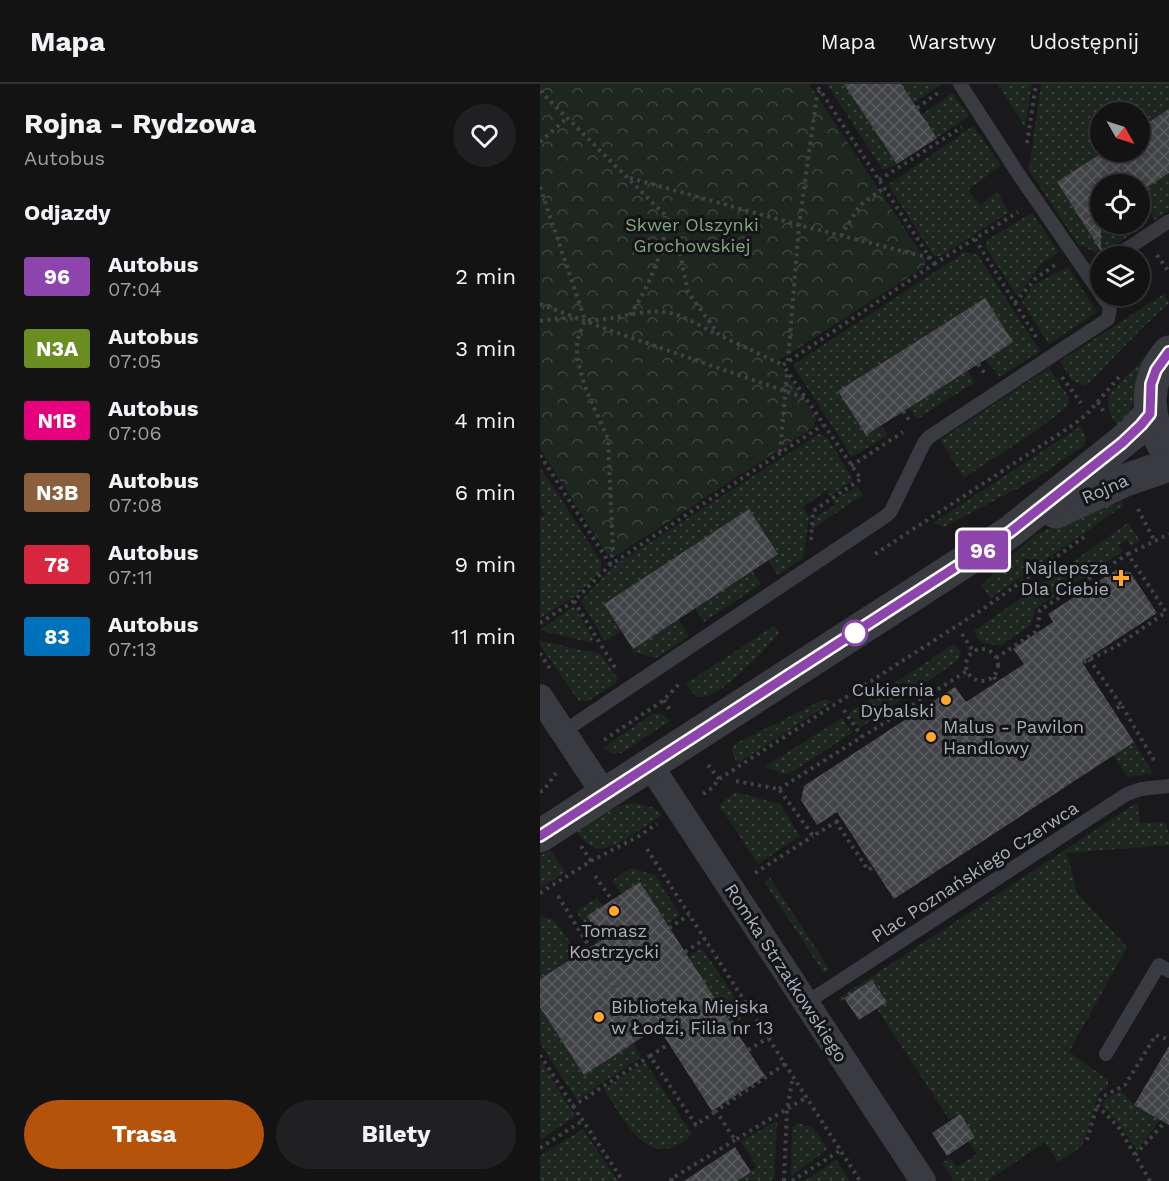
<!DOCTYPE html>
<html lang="pl">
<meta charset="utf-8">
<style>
:root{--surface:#131314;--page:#202022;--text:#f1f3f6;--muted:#9d9ea0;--line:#323234;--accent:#b45309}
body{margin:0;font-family:"Work Sans",sans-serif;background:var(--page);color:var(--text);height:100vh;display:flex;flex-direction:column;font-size:22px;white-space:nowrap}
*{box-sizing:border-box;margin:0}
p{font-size:20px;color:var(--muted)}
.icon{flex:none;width:33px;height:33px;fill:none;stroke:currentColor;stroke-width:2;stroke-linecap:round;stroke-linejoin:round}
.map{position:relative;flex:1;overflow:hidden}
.drawer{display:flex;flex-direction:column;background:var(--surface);width:540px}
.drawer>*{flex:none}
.badge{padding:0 12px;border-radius:4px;font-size:21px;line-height:39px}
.needle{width:39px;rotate:129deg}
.tools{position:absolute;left:550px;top:18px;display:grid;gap:12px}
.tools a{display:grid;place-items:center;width:60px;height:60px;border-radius:50%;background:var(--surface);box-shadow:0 6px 24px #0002,0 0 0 2px var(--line);font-size:30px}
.map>.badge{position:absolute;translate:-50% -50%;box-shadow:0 0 0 3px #fff}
h2{padding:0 24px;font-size:22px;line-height:54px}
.round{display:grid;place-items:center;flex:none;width:63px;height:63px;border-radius:32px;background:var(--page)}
.headline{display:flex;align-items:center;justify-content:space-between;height:102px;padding:0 24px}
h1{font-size:28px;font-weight:700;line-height:45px}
.cta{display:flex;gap:12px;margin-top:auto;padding:12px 24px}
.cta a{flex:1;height:69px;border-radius:36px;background:var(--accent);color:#fff;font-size:24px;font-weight:700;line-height:69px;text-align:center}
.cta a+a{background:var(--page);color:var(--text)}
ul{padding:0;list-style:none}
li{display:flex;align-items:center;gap:18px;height:72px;padding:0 24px}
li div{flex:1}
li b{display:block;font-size:22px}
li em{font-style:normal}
li .badge{min-width:66px;font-weight:700;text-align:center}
header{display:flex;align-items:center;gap:36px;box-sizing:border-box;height:84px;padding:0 30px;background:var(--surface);border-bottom:2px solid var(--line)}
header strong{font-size:28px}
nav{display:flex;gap:33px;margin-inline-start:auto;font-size:21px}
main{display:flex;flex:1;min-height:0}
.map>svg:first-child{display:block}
</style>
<header>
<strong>Mapa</strong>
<nav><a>Mapa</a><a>Warstwy</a><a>Udostępnij</a></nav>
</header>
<main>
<section class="drawer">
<div class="headline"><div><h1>Rojna - Rydzowa</h1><p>Autobus</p></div><a class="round"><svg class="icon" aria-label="heart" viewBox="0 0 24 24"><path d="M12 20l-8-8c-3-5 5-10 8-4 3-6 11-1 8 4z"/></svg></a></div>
<h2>Odjazdy</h2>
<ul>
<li><span class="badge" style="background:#8e44ad;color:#fff">96</span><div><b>Autobus</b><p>07:04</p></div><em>2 min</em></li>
<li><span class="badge" style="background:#6b8e23;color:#fff">N3A</span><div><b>Autobus</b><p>07:05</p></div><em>3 min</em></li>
<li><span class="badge" style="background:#e6007e;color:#fff">N1B</span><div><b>Autobus</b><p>07:06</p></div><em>4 min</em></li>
<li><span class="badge" style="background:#8b5e3c;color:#fff">N3B</span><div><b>Autobus</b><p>07:08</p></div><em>6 min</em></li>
<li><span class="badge" style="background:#d7263d;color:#fff">78</span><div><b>Autobus</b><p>07:11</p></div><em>9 min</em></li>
<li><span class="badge" style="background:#0072bc;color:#fff">83</span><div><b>Autobus</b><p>07:13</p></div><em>11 min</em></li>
</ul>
<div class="cta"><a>Trasa</a><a>Bilety</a></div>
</section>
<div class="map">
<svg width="629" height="1097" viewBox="0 0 629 1097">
<defs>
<pattern id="grass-dots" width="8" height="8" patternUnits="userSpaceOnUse" patternTransform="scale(1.5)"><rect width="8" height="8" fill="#1e271f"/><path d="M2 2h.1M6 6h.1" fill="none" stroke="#3c443e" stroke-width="1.8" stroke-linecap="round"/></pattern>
<pattern id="park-crowns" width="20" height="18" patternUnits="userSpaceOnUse" patternTransform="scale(1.5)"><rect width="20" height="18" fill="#1e271f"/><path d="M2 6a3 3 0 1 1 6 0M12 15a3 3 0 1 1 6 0" fill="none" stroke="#3c443e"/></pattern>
<pattern id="building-cross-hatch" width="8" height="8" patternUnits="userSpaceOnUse" patternTransform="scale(1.5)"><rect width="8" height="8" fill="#434448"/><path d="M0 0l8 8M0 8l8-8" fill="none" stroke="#5b5d60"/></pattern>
</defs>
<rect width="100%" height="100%" fill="#19191b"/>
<g fill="url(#grass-dots)">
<polygon points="287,0 304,0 357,80 343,86"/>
<polygon points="361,0 402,0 373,19"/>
<polygon points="458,0 492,0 485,43"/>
<polygon points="501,0 629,0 629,25 600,44 600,28 561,28 561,68 563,68 517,98 546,143 561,133 561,140 585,140 592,150 559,170 538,160 489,86"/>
<polygon points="413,9 429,32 397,54 381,31"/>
<polygon points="433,42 461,81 428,106 440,121 457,108 469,128 401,172 394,172 348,101"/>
<polygon points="629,89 629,126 615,136 600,114 600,108"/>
<polygon points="492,129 519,168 501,180 478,213 446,164 447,156"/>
<polygon points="425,168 437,170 500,267 460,293 445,275 444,214 298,307 326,351 342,342 348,351 312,373 253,281"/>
<polygon points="528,183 557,228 509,260 482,218 493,201"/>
<polygon points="624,210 629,219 600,246 546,302 532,297 520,277"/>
<path d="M616 261 590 327 578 343C570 330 564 322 572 307Z"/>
<polygon points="509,284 529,313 528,322 497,346 424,394 400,356"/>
<polygon points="427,286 435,298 377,335 369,324"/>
<polygon points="541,342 546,355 545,361 495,395 404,443 393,439"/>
<polygon points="279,350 287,353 313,396 290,412 286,407 263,423 269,434 263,474 238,491 228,476 238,469 209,425 64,520 81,547 65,557 41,517 75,481"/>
<polygon points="0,383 61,477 61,487 35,512 0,534 0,434 5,430 0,422"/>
<polygon points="317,402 323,411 271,446 274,434 295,421 293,417"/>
<polygon points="578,410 584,421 451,514 441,502 469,474 495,451"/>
<polygon points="588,439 600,456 591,462 587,456 578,461 582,468 495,525 491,541 460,562 440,558 434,547"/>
<polygon points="212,487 221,500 164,538 155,524"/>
<polygon points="34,522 53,554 52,559 0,546"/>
<polygon points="138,535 149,552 116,574 93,568 93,565"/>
<path d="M234 542 239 549C224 566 179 617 157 613L146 600Z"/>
<polygon points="0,557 61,570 77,594 76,599 48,617 39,617 0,561"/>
<polygon points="414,560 421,568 417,577 320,644 309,629"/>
<polygon points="285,615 292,618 198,679 193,672 192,663 197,659"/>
<polygon points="114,629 122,630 130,637 81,669 73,670 63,664"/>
<polygon points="302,634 312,649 247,691 224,683"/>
<polygon points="594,658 613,689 588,693 573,671"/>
<polygon points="195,708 240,720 260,752 218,780 179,721"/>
<polygon points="598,718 600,739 625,738 629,751 629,761 527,769 537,809 587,863 529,968 568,996 568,1002 559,1009 542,1062 518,1078 505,1058 447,1097 414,1097 402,1079 410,1074 417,1083 437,1070 428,1057 420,1030 409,1035 337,925 346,918 333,896 299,918 299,914"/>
<path d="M95 719 114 724 122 731C108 740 69 770 55 764 47 761 42 754 37 748 55 736 74 720 95 719Z"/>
<polygon points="10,766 25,788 0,805 0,772"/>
<polygon points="90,784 115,791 140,831 127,840 100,798 82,810 72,797"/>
<polygon points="229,792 289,885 284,889 225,799"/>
<polygon points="57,814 63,822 47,833 63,858 58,861 36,827"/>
<polygon points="0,832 13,835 39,871 0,895"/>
<polygon points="162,864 203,926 189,936 148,873"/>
<polygon points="0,923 44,991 93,959 101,973 37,1016 0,959"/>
<polygon points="0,976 35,1032 0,1056"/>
<path d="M105 978 152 1050C111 1092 84 1036 64 1005Z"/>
<polygon points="581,1007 594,1021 620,1036 597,1066 577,1037 562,1021 565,1015"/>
<polygon points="237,1037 234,1094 229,1097 197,1097 217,1083 201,1057"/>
<polygon points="258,1039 273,1044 288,1065 251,1092 252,1044"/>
<polygon points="43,1045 78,1097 0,1097 0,1072"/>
<polygon points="296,1076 310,1097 264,1097"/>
</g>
<polygon fill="url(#park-crowns)" points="0,0 269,0 386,177 384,183 238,277 276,334 274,343 74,473 68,471 0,365"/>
<g fill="url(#building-cross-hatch)">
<polygon points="304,0 361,0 397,54 357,80"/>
<polygon points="629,25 629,89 600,108 600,100 561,100 561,167 517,98 563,68 600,68 600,44"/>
<polygon points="445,214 473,258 326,351 298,307"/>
<polygon points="209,425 238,470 93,565 64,520"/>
<polygon points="576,486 590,488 617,529 542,578 594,658 354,815 297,728 277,741 261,716 264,702 415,603 426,618 484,580 473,565 513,538 508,530"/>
<polygon points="100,798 225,992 172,1027 118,943 44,991 0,923 0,895 62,856 47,832"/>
<polygon points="332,896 347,918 319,936 304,914"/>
<polygon points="629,962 629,1041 594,1021"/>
<polygon points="420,1030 435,1053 407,1072 392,1049"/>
<polygon points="195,1063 211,1088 197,1097 144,1097"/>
</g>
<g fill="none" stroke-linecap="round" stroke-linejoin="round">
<g stroke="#3f4248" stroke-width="4" stroke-dasharray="3 4.5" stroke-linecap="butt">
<polyline points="0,7 125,131 135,146 148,208 179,251 243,281"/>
<polyline points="377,24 399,8"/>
<polyline points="0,58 27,34"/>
<polyline points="487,59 496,0"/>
<polyline points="90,94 259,141 390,174"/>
<polyline points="339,96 422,43"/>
<polyline points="0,103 45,236 37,257 37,274 45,303 68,355 73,467 70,481"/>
<polyline points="301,152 320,121 344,104"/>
<polyline points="435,155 498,256"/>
<polyline points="617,171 629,188"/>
<polyline points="394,180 478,128"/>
<polyline points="475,219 496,194 515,181"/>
<polyline points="0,220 66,245 265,314"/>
<path d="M90 231C106 208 129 159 125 132"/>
<path d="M48 236C74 237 99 225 124 228 142 230 160 242 176 250"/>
<polyline points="0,237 22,234 38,235"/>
<polyline points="248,277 259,141 277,11 280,6"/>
<polyline points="438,280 446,291"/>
<polyline points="522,293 541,319"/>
<polyline points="558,318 565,330"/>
<polyline points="363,327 371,339"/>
<polyline points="240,368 247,289"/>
<polyline points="0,371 70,480"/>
<polyline points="311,382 363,348"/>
<polyline points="598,425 614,456"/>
<polyline points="271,456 273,427 321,395 243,281 394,180 276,0"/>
<polyline points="335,470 533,341 547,330 580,292"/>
<polyline points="588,470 629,450"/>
<polyline points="34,517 77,587"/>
<polyline points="0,539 34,517 70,481 283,341"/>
<polyline points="422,550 433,567"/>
<circle cx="442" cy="581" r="16"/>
<polyline points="0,569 11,586"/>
<polyline points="456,574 497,547 500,526 588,470 626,528 577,562 542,579"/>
<polyline points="549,575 582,622 573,625"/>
<polyline points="454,593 457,598"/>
<polyline points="124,616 131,628"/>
<polyline points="582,622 616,680"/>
<polyline points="304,626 322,653"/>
<polyline points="64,656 124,616 139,600"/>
<polyline points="168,681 179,695"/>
<polyline points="196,697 239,705 273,752 296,738 328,786 333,783"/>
<polyline points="239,705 427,587"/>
<polyline points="0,708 4,706 16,689"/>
<polyline points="163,710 172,704 179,695 446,523 544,453"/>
<polyline points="296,738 302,734"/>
<polyline points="41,762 51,777"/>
<polyline points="107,765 320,1097"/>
<polyline points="215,789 273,752"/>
<polyline points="55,792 72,816"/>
<polyline points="0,809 51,777 99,752 117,740"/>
<polyline points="18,812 80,912"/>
<polyline points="129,844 149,831"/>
<polyline points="145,868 165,855"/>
<polyline points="191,939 210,926"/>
<polyline points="208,966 228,954"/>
<polyline points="0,971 33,1022 110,972 156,1041 176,1027"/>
<polyline points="110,972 129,960"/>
<polyline points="245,980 176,1027 195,1056 267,1013"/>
<polyline points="33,1022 83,1097"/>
<polyline points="547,1056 557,1022"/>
<polyline points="0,1064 42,1037"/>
<polyline points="595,1071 625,1038"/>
<polyline points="133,1097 131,1095 195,1056"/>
<polyline points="244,1097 247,1025 253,993"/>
<polyline points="252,1097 301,1066"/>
<polyline points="610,1097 579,1044 557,1021 562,1013 585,1001 616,951 627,955 629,952"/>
</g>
<g stroke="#393b41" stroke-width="14">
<polyline points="420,0 481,94 561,210"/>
<polyline points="576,172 629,137"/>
<polyline points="23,648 346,432 351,427 384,359 389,353 568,235 570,223 562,212"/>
<polyline points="266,919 587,710 601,705 629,702"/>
<polyline points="566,970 619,881 629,887"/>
</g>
<g stroke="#393b41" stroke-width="26">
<polyline points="0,613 65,711"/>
<polyline points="110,681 383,1097"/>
</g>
<g stroke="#393b41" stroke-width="33">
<path d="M629 268C602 299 606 338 629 369"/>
<polyline points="516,428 583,397 629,381"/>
<polyline points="0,752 470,448 592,350 610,330"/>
</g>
</g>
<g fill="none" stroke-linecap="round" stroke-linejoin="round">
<defs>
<polyline id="line" points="0,752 470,448 582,359 601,341 610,330 611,300 616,286 629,268"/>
</defs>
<use href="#line" stroke="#fff" stroke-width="14"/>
<use href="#line" stroke="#8e44ad" stroke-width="9"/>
</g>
<g fill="#ffa82d" stroke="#141416" stroke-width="2">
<path d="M578 485h6v6h6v6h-6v6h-6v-6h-6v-6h6z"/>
<circle cx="406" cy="616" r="6"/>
<circle cx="391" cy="653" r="6"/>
<circle cx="74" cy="827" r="6"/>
<circle cx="59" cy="933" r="6"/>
</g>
<circle fill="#fff" stroke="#8e44ad" stroke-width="3" cx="315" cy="549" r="12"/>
<g text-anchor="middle" stroke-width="6" stroke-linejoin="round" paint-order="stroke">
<g font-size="18" fill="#81a880" stroke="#141416">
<text x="152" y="147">Skwer Olszynki<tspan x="152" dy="21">Grochowskiej</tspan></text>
</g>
<g font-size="18" fill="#aab1bc" stroke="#141416">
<text transform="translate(565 405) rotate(-24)" y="6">Rojna</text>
<text transform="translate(435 788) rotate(-33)" y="6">Plac Poznańskiego Czerwca</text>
<text transform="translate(246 889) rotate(57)" y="6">Romka Strzałkowskiego</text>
</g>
<g font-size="18" fill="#aab1bc" stroke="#141416" text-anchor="end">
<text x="569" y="490">Najlepsza<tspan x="569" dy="21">Dla Ciebie</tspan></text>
<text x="394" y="612">Cukiernia<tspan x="394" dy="21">Dybalski</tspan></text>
<text x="403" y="649" text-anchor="start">Malus - Pawilon<tspan x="403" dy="21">Handlowy</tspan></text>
<text x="74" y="853" text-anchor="middle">Tomasz<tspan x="74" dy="21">Kostrzycki</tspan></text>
<text x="71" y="929" text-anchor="start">Biblioteka Miejska<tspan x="71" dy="21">w Łodzi, Filia nr 13</tspan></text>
</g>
</g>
</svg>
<div class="tools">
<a><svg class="needle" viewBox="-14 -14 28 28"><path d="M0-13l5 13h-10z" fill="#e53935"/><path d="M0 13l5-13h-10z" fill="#9d9ea0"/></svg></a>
<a><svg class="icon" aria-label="locate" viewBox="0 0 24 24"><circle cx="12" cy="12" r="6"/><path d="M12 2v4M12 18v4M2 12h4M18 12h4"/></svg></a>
<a><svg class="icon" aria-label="layers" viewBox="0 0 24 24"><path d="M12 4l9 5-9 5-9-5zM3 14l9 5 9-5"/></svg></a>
</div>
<b class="badge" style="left:443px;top:466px;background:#8e44ad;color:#fff">96</b>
</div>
</main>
